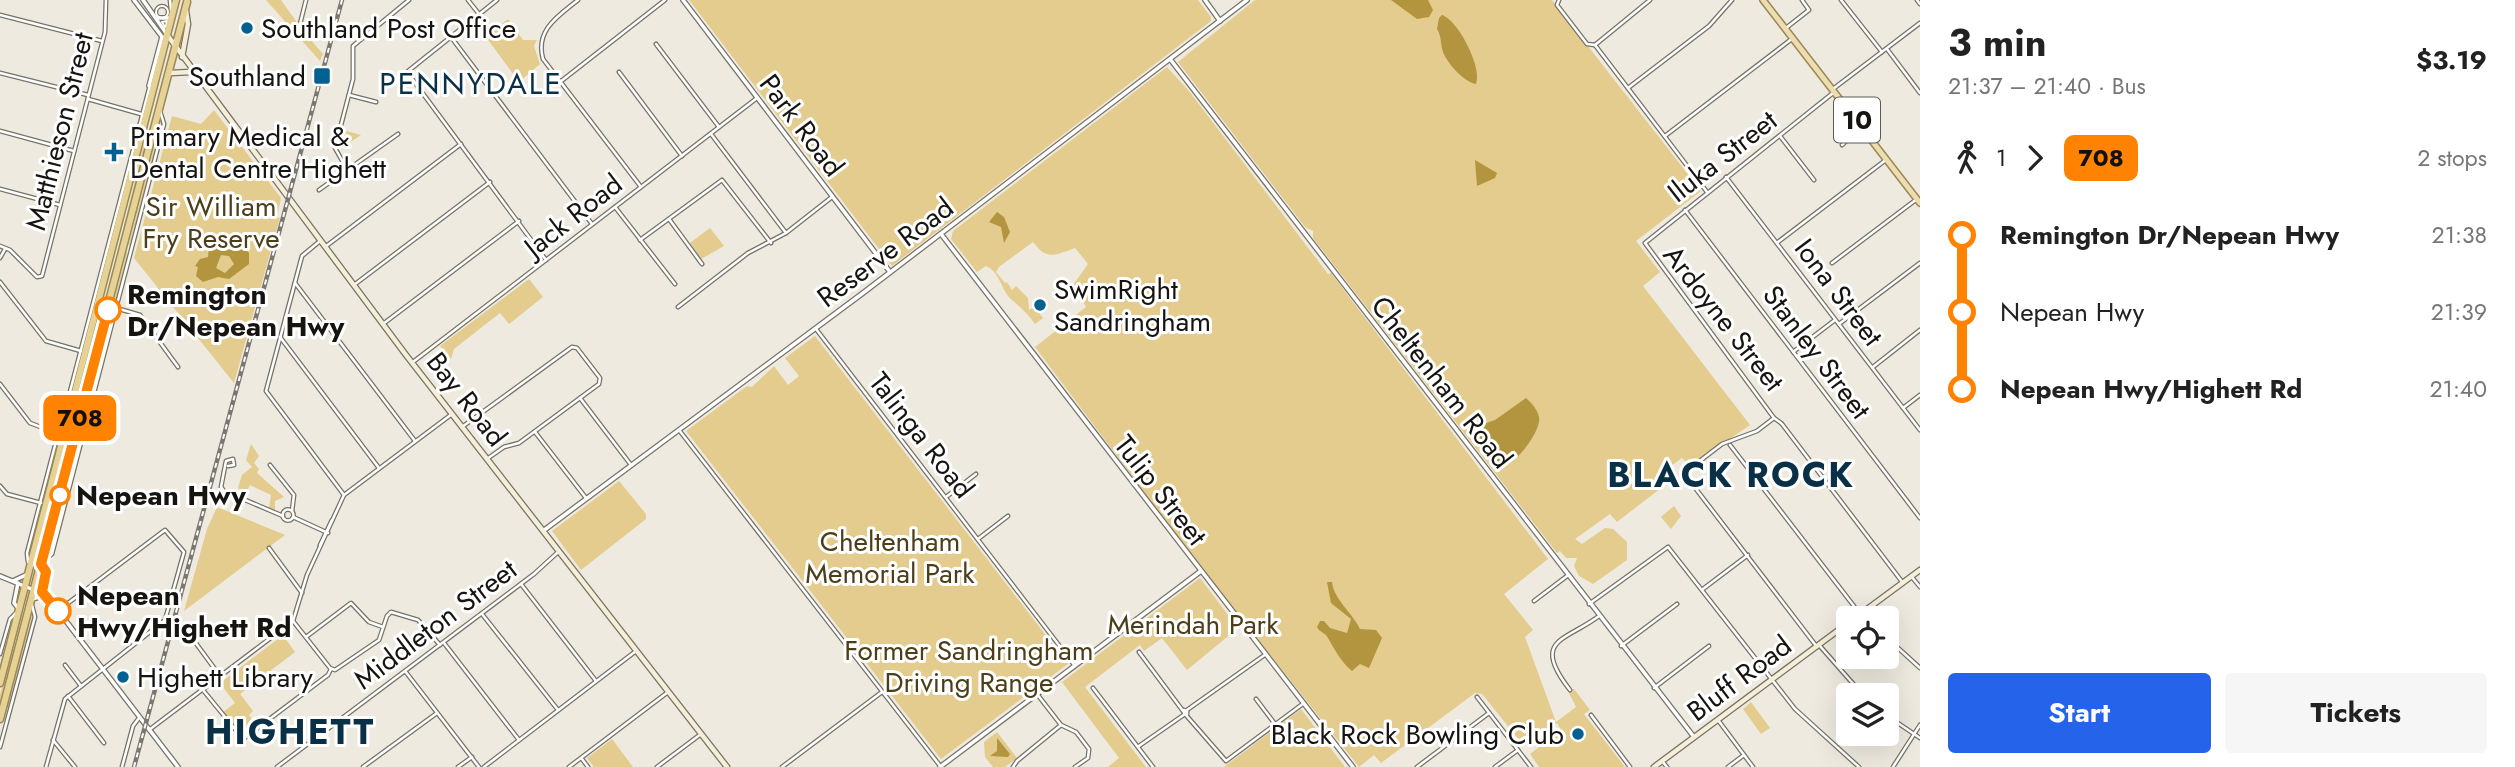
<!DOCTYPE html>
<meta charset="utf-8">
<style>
:root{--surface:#fff;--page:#f6f6f6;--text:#222;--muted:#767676;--accent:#2563eb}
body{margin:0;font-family:Jost,sans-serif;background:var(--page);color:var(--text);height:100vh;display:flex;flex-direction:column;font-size:26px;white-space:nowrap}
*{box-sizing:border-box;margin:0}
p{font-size:23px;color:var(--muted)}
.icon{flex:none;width:38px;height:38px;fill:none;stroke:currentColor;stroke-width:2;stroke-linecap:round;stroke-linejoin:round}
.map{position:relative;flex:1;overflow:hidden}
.drawer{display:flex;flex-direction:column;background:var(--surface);width:595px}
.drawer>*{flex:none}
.badge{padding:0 14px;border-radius:10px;font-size:24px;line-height:46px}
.tools{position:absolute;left:1836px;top:606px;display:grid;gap:14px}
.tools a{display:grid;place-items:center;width:63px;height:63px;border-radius:7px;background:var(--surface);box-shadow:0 7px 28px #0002;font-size:35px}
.map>.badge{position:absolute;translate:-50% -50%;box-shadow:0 0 0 4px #fff}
.legs{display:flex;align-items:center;gap:10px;height:77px;padding:0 28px;font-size:23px}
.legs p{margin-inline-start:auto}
.summary{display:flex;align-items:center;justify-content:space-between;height:119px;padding:0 28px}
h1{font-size:38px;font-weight:700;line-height:52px}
.cta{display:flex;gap:14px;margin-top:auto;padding:14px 28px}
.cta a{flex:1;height:80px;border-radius:7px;background:var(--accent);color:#fff;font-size:28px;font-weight:700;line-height:80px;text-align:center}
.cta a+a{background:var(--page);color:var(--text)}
ul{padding:0 28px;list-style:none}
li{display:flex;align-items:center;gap:24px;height:77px;font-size:26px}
li i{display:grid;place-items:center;width:10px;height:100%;margin:0 9px;background:currentColor}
li i::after{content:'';width:18px;height:18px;margin:-9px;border:5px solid;border-radius:50%;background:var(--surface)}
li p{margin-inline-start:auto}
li:first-child i{background:linear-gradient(#0000 50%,currentColor 0)}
li:last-child i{background:linear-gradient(currentColor 50%,#0000 0)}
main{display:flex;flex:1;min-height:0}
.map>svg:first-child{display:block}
</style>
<main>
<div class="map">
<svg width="1920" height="767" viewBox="0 0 1920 767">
<rect width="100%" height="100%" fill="#eeeadf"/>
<g fill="#e3cc8d">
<path d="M266 0H281C295 20 306 35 323 54L320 61Z"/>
<polygon points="689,0 1198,0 1211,17 1211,21 892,266"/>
<polygon points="1255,0 1552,0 1701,191 1636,241 1660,272 1643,286 1750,425 1690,466 1682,458 1671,466 1678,475 1617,522 1610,514 1575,539 1582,544 1605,528 1613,529 1627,542 1627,560 1593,584 1579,576 1574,566 1577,558 1566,558 1560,551 1557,553 1313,238 1313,231 1305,227 1178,62"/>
<polygon points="508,19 523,40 537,40 534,46 540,64 519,82 486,37"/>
<path d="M1167 67 1189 91 1328 274 1331 273 1548 559 1504 594 1533 630 1525 637 1556 722 1576 707 1568 691 1574 689 1590 710 1584 714 1625 767H1539L1530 754 1561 730 1557 723 1524 746 1482 694 1475 693 1381 763 1374 755 1359 767 1202 569 1035 347 1086 307 1073 285 1088 264 1075 248C1053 256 1047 260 1033 242L999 267 996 272 1005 283 1007 282 1012 290 1016 286 1028 298 1029 310 1034 307 1043 318 1035 324C1028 314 1021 308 1012 300 1000 289 1001 273 986 266L977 272 951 239 953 231Z"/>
<polygon points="214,110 281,198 277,217 280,218 234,383 134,258 172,116 201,124"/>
<polygon points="161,120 163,123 130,249 129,244"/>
<polygon points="343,130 361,135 346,145 339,144"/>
<polygon points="147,137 121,244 119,246 143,147"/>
<polygon points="710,228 724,246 701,259 690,243"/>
<polygon points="127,251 128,255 85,422 84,414"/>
<polygon points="529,279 543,297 509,324 500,313 454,349 451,359 440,346"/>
<polygon points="815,336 1068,664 941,759 686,431 747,386 752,387 774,366 788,385 799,376 785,358"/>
<polygon points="71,436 35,567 66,444"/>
<polygon points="251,444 259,456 254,463 259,469 257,473 284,497 275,501 275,511 269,508 271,495 250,485 245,494 238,488 242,475 252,467 246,460"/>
<polygon points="75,454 49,555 47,556 71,464"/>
<polygon points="619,481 646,514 646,519 581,570 552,531"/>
<polygon points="1674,506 1681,516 1671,529 1661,517"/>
<polygon points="217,507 285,535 184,611 207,529"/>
<polygon points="1200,578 1238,628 1187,670 1162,638 1144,651 1140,645 1085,687 1146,767 1108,767 1119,758 1062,682"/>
<polygon points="30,594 0,708 0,694"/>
<polygon points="33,612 32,621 8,710 7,705"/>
<polygon points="283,635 295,652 240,694 253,711 249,715 257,726 241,735 223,712 235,703 220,683"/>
<polygon points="1751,702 1770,728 1761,734 1743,709"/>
<polygon points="1301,709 1345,767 1224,767"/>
<polygon points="997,732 1017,758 1005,767 993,767 985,757 984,742"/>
<polygon points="612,739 633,767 594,767 587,758"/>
</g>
<g fill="#b2953e" fill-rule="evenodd">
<polygon points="1391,0 1428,0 1433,10 1429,17 1417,19"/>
<path d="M1442 15C1458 20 1483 68 1476 84 1464 82 1447 63 1443 52 1440 43 1442 37 1437 29L1439 18Z"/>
<polygon points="1475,160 1497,173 1495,178 1477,186"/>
<polygon points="997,212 1004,217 1010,232 1004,243 1001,227 989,222"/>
<path d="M214 244 223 250 245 249 249 253V264L229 279 218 277 203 282 196 276 198 267 195 266 200 259 208 257 209 247ZM221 255 229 256 234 264 225 273 216 268Z"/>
<path d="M1526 398C1532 403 1541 414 1539 422 1536 437 1516 464 1500 468L1476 432 1478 426 1495 420Z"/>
<path d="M1327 582H1332C1334 600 1352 612 1360 629L1376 630 1382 638 1369 668 1360 664 1352 671C1341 662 1335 650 1328 638 1325 632 1320 633 1317 627L1320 621H1324L1330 628 1347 633 1351 619 1331 603Z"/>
<polygon points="997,738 1010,754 1008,757 990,756 997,751"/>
</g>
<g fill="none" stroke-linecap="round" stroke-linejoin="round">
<defs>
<g id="pedestrian">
<circle cx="162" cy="12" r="6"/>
<polygon points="167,21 166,26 165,27 162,22"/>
</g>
<g id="minor">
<polyline points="170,0 171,10"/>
<polyline points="468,0 479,14"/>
<polyline points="497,0 407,72 546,260"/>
<path d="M578 0C558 16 535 30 543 59L641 187"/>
<polyline points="1559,0 1557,5 1587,44 1595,45"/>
<polyline points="1841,0 1882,52"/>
<polyline points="1917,0 1920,4"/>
<polyline points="0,15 102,41"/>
<polyline points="300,24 306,0"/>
<polyline points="1786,28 1809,10 1802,0"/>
<polyline points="451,37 592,224"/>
<polyline points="656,44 719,127"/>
<polyline points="1595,45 1707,192"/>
<polyline points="1595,45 1650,0"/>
<polyline points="1887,49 1920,93"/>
<polyline points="619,72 682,156"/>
<polyline points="0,73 88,95"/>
<polyline points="560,82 665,0"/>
<polyline points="1628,88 1709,26 1732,0"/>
<polyline points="1833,89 1920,23"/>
<polyline points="349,95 376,102"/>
<polyline points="88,99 141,114"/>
<polyline points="0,131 74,151"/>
<polyline points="711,134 786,233 832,197"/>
<polyline points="1665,136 1793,38"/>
<polyline points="1780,136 1814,180"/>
<polyline points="1842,145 1862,126"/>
<polyline points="348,171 335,148 353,79 353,46 409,0"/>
<polyline points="1726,177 1920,430"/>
<polyline points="0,189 60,205"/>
<polyline points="319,190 398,134"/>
<polyline points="615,207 675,284"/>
<polyline points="1685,210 1920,518"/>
<polyline points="669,219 702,264"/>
<polyline points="640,240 722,180 771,243"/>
<polyline points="320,241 302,256 266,391 344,495"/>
<polyline points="1778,242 1887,159"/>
<polyline points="0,246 10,250 37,277 42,276 105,32 106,0"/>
<polyline points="325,247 461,144"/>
<polyline points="0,258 5,249"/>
<polyline points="1832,263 1917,199"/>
<polyline points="0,282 46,341 81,351"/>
<polyline points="295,283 415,441"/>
<polyline points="354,285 490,182"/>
<polyline points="678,307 748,253 786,233"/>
<polyline points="116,308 140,315 178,367"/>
<polyline points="383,324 519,221"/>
<polyline points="1839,324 1920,263"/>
<polyline points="816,329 1075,666"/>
<polyline points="280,337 379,468"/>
<polyline points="1793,352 1835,320"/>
<polyline points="413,362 757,98"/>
<polyline points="1873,367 1920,330"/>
<polyline points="0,384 30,423 59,434"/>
<polyline points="580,398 631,465"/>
<polyline points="1903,408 1920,395"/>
<polyline points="1774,418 1757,431 1722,444 1688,470 1686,476 1817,647"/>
<polyline points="1781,423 1774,418 1645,243 1833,93"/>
<polyline points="1782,424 1903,583"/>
<polyline points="462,427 572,347 577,348 600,378 599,384 519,443 504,447 487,459"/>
<polyline points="60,430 149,89"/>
<polyline points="679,430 941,767"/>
<polyline points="535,432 586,498"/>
<polyline points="1730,445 1860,614"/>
<polyline points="270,465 294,495 292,511"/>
<polyline points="228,466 234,465 233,459 226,461 221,487 224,491 283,516"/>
<polyline points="0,486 7,494 41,503"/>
<polyline points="946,497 976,474"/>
<circle cx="288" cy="515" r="5.5"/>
<polyline points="293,517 328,533"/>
<polyline points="978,539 1008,516"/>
<polyline points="320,545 332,520"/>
<polyline points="269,548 302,593"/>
<polyline points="44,560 52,554 164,124 160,111"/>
<polyline points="28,562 27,553 58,434"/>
<polyline points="1911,576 1920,587"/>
<polyline points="521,584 596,681"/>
<polyline points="1703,589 1748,555"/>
<polyline points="1534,601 1567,576"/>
<polyline points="1589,604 1668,547 1795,709 1859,767"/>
<polyline points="482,614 558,710"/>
<polyline points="293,621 330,668 335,670 379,640 387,616 391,612 418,620 440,645"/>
<polyline points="184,627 220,676"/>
<polyline points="306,637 351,603 369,622 383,627"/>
<polyline points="1886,637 1920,668"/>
<polyline points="444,643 519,740"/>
<polyline points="1819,645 1863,695"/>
<polyline points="1621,646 1677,604"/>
<polyline points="1139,652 1183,711"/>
<polyline points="0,654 10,619 16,613"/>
<polyline points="65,665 81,686"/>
<polyline points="405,671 479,767"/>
<polyline points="1093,688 1153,767"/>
<polyline points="1654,688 1709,646"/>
<polyline points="203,690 243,739 328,675 331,669"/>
<path d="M1570 690C1530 639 1566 641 1599 616"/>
<polyline points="68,696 104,743"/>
<polyline points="1477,697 1531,767"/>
<polyline points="1256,699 1275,724"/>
<polygon points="1184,710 1187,711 1187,714 1184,713"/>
<polyline points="1187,710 1266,654"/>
<polyline points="1185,714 1226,761 1304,703"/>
<polyline points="1591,715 1630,767"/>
<polyline points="1886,715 1920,738"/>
<polyline points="1718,720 1753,767"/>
<polyline points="1061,725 1076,732 1089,749 1088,758 1075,767"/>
<polyline points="149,730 293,621 307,575 344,495 452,414"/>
<polyline points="53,740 75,767"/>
<polyline points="1139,746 1185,714"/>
<polyline points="0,747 35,617 32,605"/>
<polyline points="582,759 588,767"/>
<polyline points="1662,761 1667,767"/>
<polyline points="46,767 65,699 165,620 184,552 165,530 59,610"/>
<polyline points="122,767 133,726 139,718"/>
<polyline points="277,767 534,574 557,553"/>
<polyline points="363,767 437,713"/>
<polyline points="458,767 472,757"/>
<polyline points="484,767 636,651"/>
<polyline points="569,767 668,692"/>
<polyline points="657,767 701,734"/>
<polyline points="782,767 882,692"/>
<polyline points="1013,767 1017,761 1061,725 1037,694"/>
<polyline points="1417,767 1489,713"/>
<polyline points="1495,767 1518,750"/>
<polyline points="1728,767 1744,755"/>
<polyline points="1893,767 1920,725"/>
</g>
<g id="tertiary">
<polyline points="134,0 163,38"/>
<polyline points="143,0 166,33"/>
<polyline points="683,0 890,272"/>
<polyline points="1205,0 1220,21"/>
<polyline points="156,18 171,18"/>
<polyline points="1170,59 1694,737"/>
<polyline points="152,90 149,86 162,37"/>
<polyline points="941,234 1353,767"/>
<polyline points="543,531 863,293 1247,0"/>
<polyline points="41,564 46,572 42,592"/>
<polyline points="0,576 46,595 178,767"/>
<polyline points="13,581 28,574"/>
<polyline points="18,583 14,603 18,608"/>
<polyline points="32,599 46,595"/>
<polyline points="940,767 1201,571"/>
</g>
<g id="secondary">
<polyline points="168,36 406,355 727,767"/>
<polyline points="182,57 188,24 186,11"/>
<polyline points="170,73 191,72"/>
<polyline points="1855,618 1920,570"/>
<polyline points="1654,767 1848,623"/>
</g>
<polyline id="primary" points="1763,0 1920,203"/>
<g id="trunk">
<polyline points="0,683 176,0"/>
<polyline points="0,719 187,2"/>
</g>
</defs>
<use href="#pedestrian" stroke="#757268" stroke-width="4.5"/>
<use href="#minor" stroke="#757268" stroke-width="5"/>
<use href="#tertiary" stroke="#757268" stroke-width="6"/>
<use href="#secondary" stroke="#757268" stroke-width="7"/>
<use href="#primary" stroke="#9a8856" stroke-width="8"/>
<use href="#trunk" stroke="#9a8856" stroke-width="9"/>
<use href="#pedestrian" stroke="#fff" stroke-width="2"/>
<use href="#minor" stroke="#fff" stroke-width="2.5"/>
<use href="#tertiary" stroke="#fff" stroke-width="3.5"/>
<use href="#secondary" stroke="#f6eed7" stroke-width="4.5"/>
<use href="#primary" stroke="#edddb0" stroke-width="5"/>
<use href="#trunk" stroke="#e7d296" stroke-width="6"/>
<defs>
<polyline id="rail" points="134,767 342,0"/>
</defs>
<use href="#rail" stroke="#7a7770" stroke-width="4.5"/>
<use href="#rail" stroke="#fff" stroke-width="2" stroke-dasharray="5" stroke-linecap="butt"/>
</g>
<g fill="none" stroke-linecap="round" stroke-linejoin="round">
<defs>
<polyline id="line-1" points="58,611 42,592 46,572 41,564 108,310"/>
</defs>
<use href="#line-1" stroke="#fff" stroke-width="16"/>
<use href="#line-1" stroke="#ff8200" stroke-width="10"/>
</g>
<g fill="#036191" stroke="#fff" stroke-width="2.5">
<circle cx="247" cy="28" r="7"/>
<rect x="313" y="67" width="18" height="18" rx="3.5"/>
<path d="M110.5 141.5h7v7h7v7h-7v7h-7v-7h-7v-7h7z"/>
<circle cx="1040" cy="305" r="7"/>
<circle cx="123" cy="677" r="7"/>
<circle cx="1578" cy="734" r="7"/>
</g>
<g fill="#fff" stroke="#ff8200" stroke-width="3.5">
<circle cx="108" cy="310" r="12"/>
<circle cx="60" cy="495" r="9"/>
<circle cx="58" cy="611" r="12"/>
</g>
<g text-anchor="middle" stroke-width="6" stroke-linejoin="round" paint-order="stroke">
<rect fill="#fff" stroke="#5b5a58" stroke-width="2" x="1834" y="97.5" width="46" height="45" rx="5"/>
<g font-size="26" font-weight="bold" fill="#151410">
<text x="1857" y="129">10</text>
</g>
<g font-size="28" fill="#151410" stroke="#fff" text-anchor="start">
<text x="261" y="38">Southland Post Office</text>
<text x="306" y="86" text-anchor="end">Southland</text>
<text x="130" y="146">Primary Medical &amp;<tspan x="130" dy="32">Dental Centre Highett</tspan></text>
<text x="1054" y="299">SwimRight<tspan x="1054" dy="32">Sandringham</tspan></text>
<text x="137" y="687">Highett Library</text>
<text x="1564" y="744" text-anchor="end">Black Rock Bowling Club</text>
</g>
<g font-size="28" fill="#151410" stroke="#fff">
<text transform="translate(802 125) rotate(53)" y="10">Park Road</text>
<text transform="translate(59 131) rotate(-76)" y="10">Matthieson Street</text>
<text transform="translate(1722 156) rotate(-38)" y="10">Iluka Street</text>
<text transform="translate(573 215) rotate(-38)" y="10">Jack Road</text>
<text transform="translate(885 252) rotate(-37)" y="10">Reserve Road</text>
<text transform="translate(1839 292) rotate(53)" y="10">Iona Street</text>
<text transform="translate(1724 318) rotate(52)" y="10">Ardoyne Street</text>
<text transform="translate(1817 352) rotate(53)" y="10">Stanley Street</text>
<text transform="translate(1442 382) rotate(52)" y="10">Cheltenham Road</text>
<text transform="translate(467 399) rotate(52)" y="10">Bay Road</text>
<text transform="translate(922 435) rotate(52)" y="10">Talinga Road</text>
<text transform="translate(1161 490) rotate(52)" y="10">Tulip Street</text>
<text transform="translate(435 624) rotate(-37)" y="10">Middleton Street</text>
<text transform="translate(1739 678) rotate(-37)" y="10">Bluff Road</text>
</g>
<g font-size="28" fill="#4b3e19" stroke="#fff">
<text x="211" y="216">Sir William<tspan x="211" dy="32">Fry Reserve</tspan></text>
<text x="890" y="551">Cheltenham<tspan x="890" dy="32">Memorial Park</tspan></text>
<text x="1193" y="634">Merindah Park</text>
<text x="969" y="660">Former Sandringham<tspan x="969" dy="32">Driving Range</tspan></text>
</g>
<g font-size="28" font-weight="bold" fill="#151410" stroke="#fff" text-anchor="start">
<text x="127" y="304">Remington<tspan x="127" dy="32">Dr/Nepean Hwy</tspan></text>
<text x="76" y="505">Nepean Hwy</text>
<text x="77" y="605">Nepean<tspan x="77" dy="32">Hwy/Highett Rd</tspan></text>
</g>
<g font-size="30" letter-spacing="2" fill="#093047" stroke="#fff">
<text x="471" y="94">PENNYDALE</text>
</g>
<g font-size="35" font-weight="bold" letter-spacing="2" fill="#093047" stroke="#fff">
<text x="1731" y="487">BLACK ROCK</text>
<text x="290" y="744">HIGHETT</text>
</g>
</g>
</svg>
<div class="tools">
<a><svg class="icon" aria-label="locate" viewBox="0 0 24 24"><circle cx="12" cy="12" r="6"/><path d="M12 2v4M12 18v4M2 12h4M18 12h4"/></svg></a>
<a><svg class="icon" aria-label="layers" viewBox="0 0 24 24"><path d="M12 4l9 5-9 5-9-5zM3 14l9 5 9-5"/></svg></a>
</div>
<b class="badge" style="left:80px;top:418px;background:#ff8200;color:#111">708</b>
</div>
<section class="drawer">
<div class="summary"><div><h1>3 min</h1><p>21:37 – 21:40 · Bus</p></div><b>$3.19</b></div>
<div class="legs"><svg class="icon" aria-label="walk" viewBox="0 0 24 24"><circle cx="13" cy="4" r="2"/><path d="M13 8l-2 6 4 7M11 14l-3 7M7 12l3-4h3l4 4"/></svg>1<svg class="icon" aria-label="forward" viewBox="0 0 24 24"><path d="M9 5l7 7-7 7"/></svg><b class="badge" style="background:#ff8200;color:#111">708</b><p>2 stops</p></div>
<ul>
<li><i style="color:#ff8200"></i><b>Remington Dr/Nepean Hwy</b><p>21:38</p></li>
<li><i style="color:#ff8200"></i><span>Nepean Hwy</span><p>21:39</p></li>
<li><i style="color:#ff8200"></i><b>Nepean Hwy/Highett Rd</b><p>21:40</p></li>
</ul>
<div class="cta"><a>Start</a><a>Tickets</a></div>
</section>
</main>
